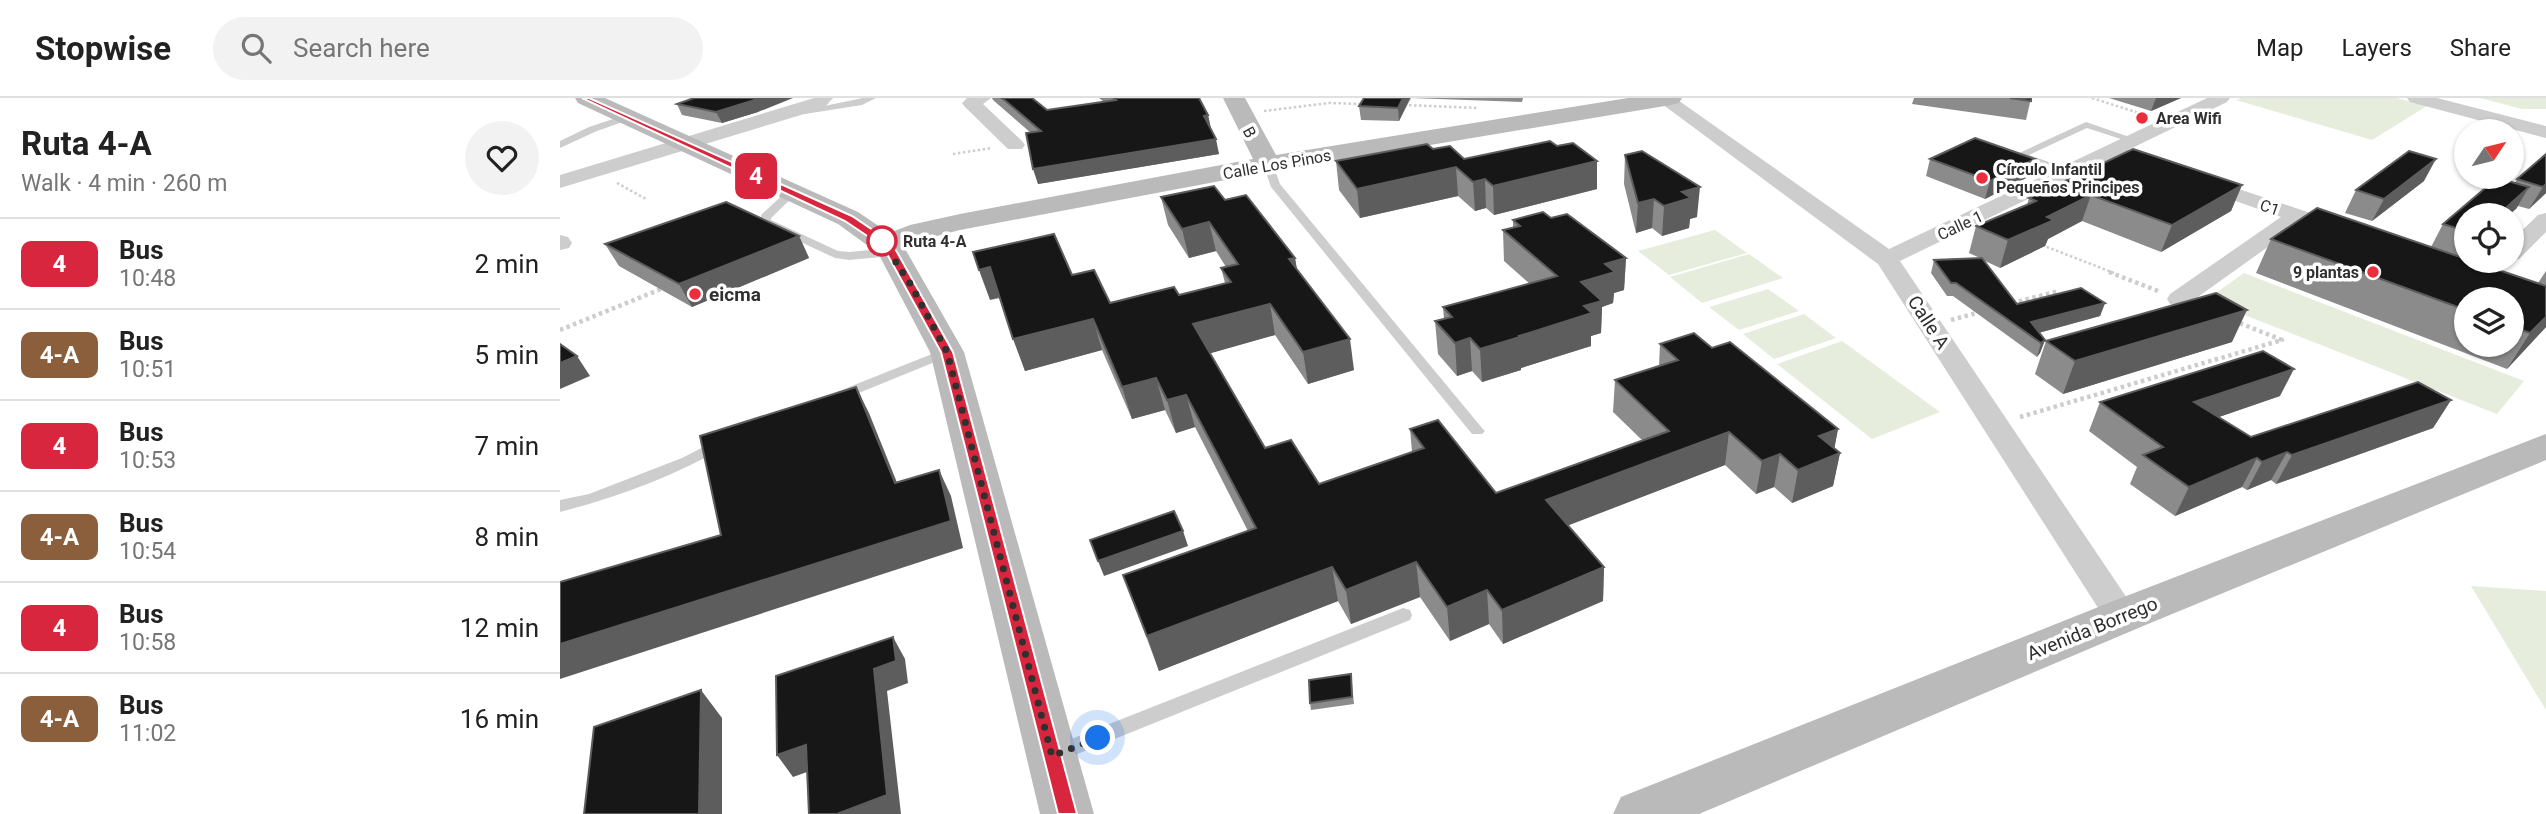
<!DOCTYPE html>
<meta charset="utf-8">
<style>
:root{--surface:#fff;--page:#f2f2f2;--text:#222;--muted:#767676;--line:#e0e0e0}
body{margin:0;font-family:Roboto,sans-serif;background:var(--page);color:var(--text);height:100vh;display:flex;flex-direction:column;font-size:26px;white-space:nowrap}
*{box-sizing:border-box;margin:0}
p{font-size:23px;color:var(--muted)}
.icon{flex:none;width:38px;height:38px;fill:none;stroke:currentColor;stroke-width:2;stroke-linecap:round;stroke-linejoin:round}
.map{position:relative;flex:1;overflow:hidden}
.sheet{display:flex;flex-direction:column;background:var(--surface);width:560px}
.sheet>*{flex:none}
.badge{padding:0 14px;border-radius:10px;font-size:24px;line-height:46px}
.needle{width:46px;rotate:55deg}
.tools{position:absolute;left:1894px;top:21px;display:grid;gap:14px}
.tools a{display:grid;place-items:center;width:70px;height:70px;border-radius:50%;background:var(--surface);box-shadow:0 2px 5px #0004;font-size:35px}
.you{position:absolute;width:35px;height:35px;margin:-18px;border:5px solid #fff;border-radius:50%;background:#1a73e8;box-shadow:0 0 0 10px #1a73e833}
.map>.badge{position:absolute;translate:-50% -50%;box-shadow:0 0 0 4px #fff}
.round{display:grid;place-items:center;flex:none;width:74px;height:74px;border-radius:37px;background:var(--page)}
.summary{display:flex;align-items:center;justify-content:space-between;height:119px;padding:0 21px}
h1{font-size:33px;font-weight:700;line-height:52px}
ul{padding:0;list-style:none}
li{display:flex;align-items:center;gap:21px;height:91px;padding:0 21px;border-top:2px solid var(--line)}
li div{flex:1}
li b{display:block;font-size:26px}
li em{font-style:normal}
li .badge{min-width:77px;font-weight:700;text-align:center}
header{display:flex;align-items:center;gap:42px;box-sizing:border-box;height:98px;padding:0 35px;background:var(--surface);border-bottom:2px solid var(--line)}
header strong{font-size:33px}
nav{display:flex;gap:38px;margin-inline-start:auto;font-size:24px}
.search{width:490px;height:63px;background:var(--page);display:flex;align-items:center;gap:18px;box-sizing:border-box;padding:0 24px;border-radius:38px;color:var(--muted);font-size:26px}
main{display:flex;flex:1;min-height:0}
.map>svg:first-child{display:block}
</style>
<header>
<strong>Stopwise</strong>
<div class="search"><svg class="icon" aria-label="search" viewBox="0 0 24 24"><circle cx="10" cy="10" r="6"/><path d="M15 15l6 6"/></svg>Search here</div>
<nav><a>Map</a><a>Layers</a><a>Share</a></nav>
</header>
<main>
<section class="sheet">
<div class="summary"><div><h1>Ruta 4-A</h1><p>Walk · 4 min · 260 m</p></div><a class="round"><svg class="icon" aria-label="heart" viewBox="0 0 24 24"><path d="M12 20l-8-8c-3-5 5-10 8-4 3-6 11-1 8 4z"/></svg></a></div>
<ul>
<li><span class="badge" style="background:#d7263d;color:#fff">4</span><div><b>Bus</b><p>10:48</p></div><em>2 min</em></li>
<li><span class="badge" style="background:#8b5e3c;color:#fff">4-A</span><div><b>Bus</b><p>10:51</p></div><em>5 min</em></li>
<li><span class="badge" style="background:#d7263d;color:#fff">4</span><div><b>Bus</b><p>10:53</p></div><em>7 min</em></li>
<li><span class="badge" style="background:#8b5e3c;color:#fff">4-A</span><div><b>Bus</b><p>10:54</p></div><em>8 min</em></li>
<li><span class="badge" style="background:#d7263d;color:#fff">4</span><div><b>Bus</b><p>10:58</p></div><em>12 min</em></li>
<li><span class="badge" style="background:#8b5e3c;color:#fff">4-A</span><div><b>Bus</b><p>11:02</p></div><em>16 min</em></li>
</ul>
</section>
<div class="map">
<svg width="1986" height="716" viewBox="0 0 1986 716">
<rect width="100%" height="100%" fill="#fff"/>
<g fill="#e6eddd">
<polygon points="1681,0 1837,0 1867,8 1812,42 1676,2"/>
<polygon points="1920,0 1986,0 1986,11 1962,11"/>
<polygon points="1155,132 1187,155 1109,177 1078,153"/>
<polygon points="1189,156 1223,180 1142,205 1110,179"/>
<polygon points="1684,175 1964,283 1937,316 1646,202"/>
<polygon points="1208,191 1239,213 1179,232 1149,209"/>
<polygon points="1244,216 1276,240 1214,261 1183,236"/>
<polygon points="1282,243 1380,314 1312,341 1217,266"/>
<polygon points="1911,488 1986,493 1986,612"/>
</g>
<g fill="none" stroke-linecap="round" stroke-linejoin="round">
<g stroke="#cdcdcd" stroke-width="2.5" stroke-dasharray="2.5 2.5" stroke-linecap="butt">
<polyline points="1532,0 1585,17"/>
<polyline points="844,7 919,10"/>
<polyline points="704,13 769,5 804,6"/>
<polyline points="393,56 432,50"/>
<polyline points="57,85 86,101"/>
<polyline points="1482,147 1554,175"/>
</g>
<g stroke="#cdcdcd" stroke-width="4.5" stroke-dasharray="3.5 3.5" stroke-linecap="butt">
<polyline points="1549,174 1598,193"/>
<polyline points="1452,205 1499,193"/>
<polyline points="1391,222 1420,214"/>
<polyline points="0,232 101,191"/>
<polyline points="1460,319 1722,242 1677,224"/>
</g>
<g fill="#cdcdcd" fill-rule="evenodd">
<polygon points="303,0 316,0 302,7 245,16 240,13"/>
<polygon points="68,16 73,19 71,21 37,33 0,50 0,43 29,29"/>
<polygon points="1526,24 1581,43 1576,46 1527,30 1469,57 1514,73 1514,77 1510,78 1455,57"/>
<polygon points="704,64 712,64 720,86 922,330 925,333 922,336 912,336 711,89 703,66"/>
<polygon points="228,92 238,94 211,120 211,122 278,153 289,154 332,150 338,154 332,158 289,162 275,160 202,126 201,117"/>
<polygon points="387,250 392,251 394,254 392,257 284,301 274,301 272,298 274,295"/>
<path d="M161 340 166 342 169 345 166 348C115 378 58 399 0 414V402L29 396 122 360Z"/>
<polygon points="843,510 850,512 852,517 850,522 505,661 498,664 491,661 487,655 491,649"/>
</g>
<g fill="#cdcdcd" fill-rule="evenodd">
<polygon points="254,0 273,0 264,10 0,90 0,77"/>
<polygon points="407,0 431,0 423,6 462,43 465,47 462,51 448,51 405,9 402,5"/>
<polygon points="1094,0 1115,0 1329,151 1647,0 1670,0 1667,4 1568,52 1606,66 1609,70 1606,74 1592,74 1552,60 1340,163 1573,509 1579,518 1573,527 1561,531 1549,527 1318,166"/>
<polygon points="1847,0 1877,0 1986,28 1986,40 1850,4"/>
<polygon points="1640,78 1789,128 1792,133 1789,138 1781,140 1740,126 1628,206 1619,208 1610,206 1607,201 1610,196 1721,119 1633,88 1630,84 1633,80"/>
<polygon points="1986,115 1986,134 1959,161 1951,163 1950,163 1951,143 1978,117"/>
<polygon points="0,137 8,139 12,145 9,150 0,152"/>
</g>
<g fill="#bababa" fill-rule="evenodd">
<polygon points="15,0 45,0 298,114 329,135 350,127 400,116 693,61 663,0 685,0 716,57 1068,0 1122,0 1119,5 1111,7 708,74 400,132 369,140 344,149 404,254 534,716 480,716 370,254 318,155 278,126 18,5"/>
<polygon points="1986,336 1986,362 1588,526 1139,716 1053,716 1061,699 1556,502"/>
</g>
</g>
<g fill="#8b8b8b" fill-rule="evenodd">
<polygon points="432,0 472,0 487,12 544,4 539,0 639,0 648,17 651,31 659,56 478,86 471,35 433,2"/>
<polygon points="804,0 963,0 962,4 851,0 839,23 801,22 799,8"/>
<polygon points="1354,0 1471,0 1466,22 1352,6"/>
<polygon points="1549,0 1621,0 1591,13"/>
<polygon points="117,6 198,14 162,25 122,17"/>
<polygon points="997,48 1037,63 1037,91 934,117 926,110 915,113 898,98 800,120 779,92 776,63 873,51 904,61"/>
<path d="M1986 56V95L1969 111 1958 108 1956 111 1906 117V158L1903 160 1978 185 1986 173V229L1947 271 1696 175 1711 141 1871 149 1883 126 1955 85 1957 81ZM1906 201H1951V247H1906Z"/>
<polygon points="1065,57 1137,119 1130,121 1129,130 1102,138 1092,130 1076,135 1064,86"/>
<polygon points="1370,61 1475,61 1470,78 1425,101 1366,78"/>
<polygon points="1864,83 1812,123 1785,115 1796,92"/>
<polygon points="1682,87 1671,113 1601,154 1522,123 1488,141 1485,148 1440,170 1423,162 1457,206 1545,205 1540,218 1479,235 1485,242 1480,255 1477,259 1393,198 1387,198 1371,175 1374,162 1420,160 1409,155 1416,128 1467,107 1469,100"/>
<polygon points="601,99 665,102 735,160 737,172 794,272 748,286 715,237 650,255 705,350 759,386 852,354 850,331 936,395 1082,342 1053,314 1055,282 1099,268 1100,246 1152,250 1278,331 1274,350 1280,355 1273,388 1232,405 1214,389 1196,396 1165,367 1008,427 1044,469 1043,503 943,546 929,526 890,543 860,499 791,526 778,503 599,573 563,477 688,433 635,329 616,335 605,312 572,321 542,252 465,273 440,200 430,202 512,177 550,205 619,197 665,185 661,170 666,169 656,153 629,160 608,127"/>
<polygon points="991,120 1066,160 1064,192 1054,195 1053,205 1042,209 1041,235 1031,238 1031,248 961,270 961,272 922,284 912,273 897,278 878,256 875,223 884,221 883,209 970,186 944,163 943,132 953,130 953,122"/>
<polygon points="239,138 249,160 132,209 59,168 45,146"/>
<polygon points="1486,243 1672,244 1503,296 1475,276"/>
<polygon points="1720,298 1659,319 1691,339 1891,302 1873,330 1716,386 1711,382 1687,392 1682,389 1615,418 1570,386 1577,369 1529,333 1540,304"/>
<polygon points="791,576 794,606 751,612 750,605"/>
</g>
<g fill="#5d5d5d">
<polygon points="201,0 233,0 198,14 162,25 156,14"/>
<polygon points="843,0 850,0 839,23 838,10"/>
<polygon points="1596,0 1621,0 1591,13"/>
<polygon points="648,17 651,31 644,18"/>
<polygon points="656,41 659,56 478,86 473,71"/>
<polygon points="1475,61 1470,78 1425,101 1430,83"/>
<polygon points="1876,61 1864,83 1812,123 1824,101"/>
<polygon points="1037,63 1037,91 934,117 933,88"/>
<polygon points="896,69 898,98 800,120 797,91"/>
<polygon points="925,81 926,110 915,113 913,84"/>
<polygon points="1986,86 1986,95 1969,111 1983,89"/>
<polygon points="1682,87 1671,113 1601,154 1612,127"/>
<polygon points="1140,89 1137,119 1130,121 1129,130 1102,138 1104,108 1122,94"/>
<polygon points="1969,89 1956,111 1949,117 1938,117"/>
<polygon points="1531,97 1522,123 1488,141 1485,148 1440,170 1448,142 1487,119"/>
<polygon points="1094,101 1092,130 1076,135 1078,105"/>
<polygon points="649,124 656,153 629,160 622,131"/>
<polygon points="239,138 249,160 132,209 119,186"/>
<polygon points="735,160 740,190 729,161"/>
<polygon points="1066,160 1064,192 1054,195 1053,205 1042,209 1041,235 1031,238 1031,248 961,270 961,272 922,284 920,251 959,238 1021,184 1045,166"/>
<polygon points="430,169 441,199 430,202 419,172"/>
<polygon points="1545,205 1540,218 1470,237 1471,224"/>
<polygon points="710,206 715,237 641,258 633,226"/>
<polygon points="1687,212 1672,244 1503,296 1515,263"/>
<polygon points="1986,219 1986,229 1947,271 1970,235"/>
<polygon points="533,221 542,252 465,273 453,241"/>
<polygon points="910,240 912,273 897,278 895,245"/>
<polygon points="790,241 794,272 748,286 743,254"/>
<polygon points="1485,242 1480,255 1477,259 1481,245"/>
<polygon points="17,258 30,278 0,291 0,265"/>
<polygon points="1734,271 1720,298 1621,332 1634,304"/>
<polygon points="596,280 605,312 572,321 562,289"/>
<polygon points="296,289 309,315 348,412 335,385"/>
<polygon points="626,297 635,329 616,335 607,302"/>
<polygon points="1891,302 1873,330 1716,386 1732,357"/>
<polygon points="1278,331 1273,358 1280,355 1273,388 1232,405 1238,372 1259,338"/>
<polygon points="1169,334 1165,367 986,436 986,402"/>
<polygon points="1727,354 1711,382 1687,392 1702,364"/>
<polygon points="1220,356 1214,389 1196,396 1202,363"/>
<polygon points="1697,360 1682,389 1615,418 1629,389"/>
<polygon points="379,372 391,398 403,450 0,581 0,546"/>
<polygon points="623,433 628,448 544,478 538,463"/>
<polygon points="856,464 860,499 791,526 786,492"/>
<polygon points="772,469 778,503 599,573 587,538"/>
<polygon points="1044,469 1043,503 943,546 942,512"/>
<polygon points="927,492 929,526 890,543 887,509"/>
<polygon points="333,539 345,561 348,585 327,593 341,716 277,716 314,571"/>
<polygon points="141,592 162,620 162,716 139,716"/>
<polygon points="246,647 261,669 233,679 217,657"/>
</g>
<g fill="#171717" stroke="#5d5d5d" stroke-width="2">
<polygon points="134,0 201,0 156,14 117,6"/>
<polygon points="442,0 472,0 487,12 556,2 554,0 639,0 648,17 644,18 656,41 473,71 466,35 481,33"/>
<polygon points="804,0 843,0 838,10 799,8"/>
<polygon points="1450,0 1471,0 1471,3"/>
<polygon points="1415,40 1475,61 1430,83 1370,61"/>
<polygon points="990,43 997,48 1013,45 1037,63 933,88 925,81 913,84 896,69 797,91 776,63 867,46 873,51 890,48 904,61"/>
<polygon points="1573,51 1682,87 1612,127 1531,97 1487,119 1494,122 1448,142 1416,128 1476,103 1469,100"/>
<polygon points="1082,53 1140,89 1122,94 1131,100 1104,108 1094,101 1078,105 1065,57"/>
<polygon points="1849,53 1876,61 1824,101 1796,92"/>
<polygon points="1986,56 1986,86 1983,89 1957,81"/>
<polygon points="1937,80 1969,89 1938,117 1906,117 1906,133 1883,126"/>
<polygon points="654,88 665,102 686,97 735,160 729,161 790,241 743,254 710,206 633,226 705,350 731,342 759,386 864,350 850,331 878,322 936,395 1109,333 1055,282 1118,262 1100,246 1134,235 1152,250 1170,244 1278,331 1259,338 1280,355 1238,372 1220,356 1202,363 1169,334 986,402 1044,469 942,512 927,492 887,509 856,464 786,492 772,469 587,538 563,477 696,430 626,297 607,302 596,280 562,289 533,221 453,241 430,169 419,172 413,154 494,136 512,177 534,172 550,205 614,189 619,197 671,184 661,170 678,166 649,124 622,131 601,99"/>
<polygon points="166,104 239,138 119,186 45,146"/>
<polygon points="1757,110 1906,161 1906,163 1912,163 1986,188 1986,219 1970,235 1951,228 1951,201 1906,201 1906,212 1711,141"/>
<polygon points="983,114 991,120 1007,116 1066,160 1045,166 1055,174 1021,184 1042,203 1024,208 1032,215 959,238 960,239 920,251 910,240 895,245 875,223 892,219 883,209 997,178 943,132 960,128 953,122"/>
<polygon points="1422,160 1457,206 1521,190 1545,205 1471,224 1485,242 1481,245 1396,185 1391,185 1374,162"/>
<polygon points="1656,195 1687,212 1515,263 1486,243"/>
<polygon points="0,246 17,258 0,265"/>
<polygon points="1703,253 1734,271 1634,304 1691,339 1858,284 1891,302 1732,357 1727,354 1702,364 1697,360 1629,389 1583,357 1603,349 1540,304"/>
<polygon points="296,289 335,385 379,372 391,423 0,546 0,484 161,437 140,338"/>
<polygon points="614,413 623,433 538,463 530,442"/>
<polygon points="333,539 336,563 314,571 327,697 277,716 249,716 246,647 217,657 216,578"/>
<polygon points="791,576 792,599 750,605 749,582"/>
<polygon points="141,592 139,716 24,716 34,629"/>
</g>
<polygon fill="#d7263d" stroke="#fff" stroke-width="2" points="22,0 29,0 292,118 329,143 337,154 393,254 517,716 498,716 381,254 326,154 322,148 285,123"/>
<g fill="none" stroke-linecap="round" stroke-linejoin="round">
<polyline stroke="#303030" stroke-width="7" stroke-dasharray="0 12.6" points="322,143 351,187 387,254 492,658 538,640"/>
</g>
<g fill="#ed2c3c" stroke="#fff" stroke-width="2.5">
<circle cx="1582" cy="20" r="7"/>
<circle cx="1422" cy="80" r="7"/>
<circle cx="1813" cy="174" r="7"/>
<circle cx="135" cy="196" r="7"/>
</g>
<circle fill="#fff" stroke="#d7263d" stroke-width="3.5" cx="322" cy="143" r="14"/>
<g text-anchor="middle" stroke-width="7" stroke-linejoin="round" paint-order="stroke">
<g font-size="16" font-weight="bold" fill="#303030" stroke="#fff" text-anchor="start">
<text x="1596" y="26">Area Wifi</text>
<text x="1436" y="77">Círculo Infantil<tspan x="1436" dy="18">Pequeños Principes</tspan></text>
<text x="1799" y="180" text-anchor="end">9 plantas</text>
</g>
<g font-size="16" fill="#303030" stroke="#fff">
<text transform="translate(690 34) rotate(61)" y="6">B</text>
<text transform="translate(717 66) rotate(-10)" y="6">Calle Los Pinos</text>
<text transform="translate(1710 109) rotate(19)" y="6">C1</text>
<text transform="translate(1400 127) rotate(-25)" y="6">Calle 1</text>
</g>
<g font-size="16" font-weight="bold" fill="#303030" stroke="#fff" text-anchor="start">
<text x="343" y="149">Ruta 4-A</text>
</g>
<g font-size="19" font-weight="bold" fill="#303030" stroke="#fff" text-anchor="start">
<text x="149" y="203">eicma</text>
</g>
<g font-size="19" fill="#303030" stroke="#fff">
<text transform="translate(1369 224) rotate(57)" y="7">Calle A</text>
<text transform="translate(1532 530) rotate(-22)" y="7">Avenida Borrego</text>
</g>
</g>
</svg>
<div class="tools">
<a><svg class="needle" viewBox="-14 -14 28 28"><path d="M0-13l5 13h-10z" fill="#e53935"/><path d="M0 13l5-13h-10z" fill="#767676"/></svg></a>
<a><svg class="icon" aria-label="locate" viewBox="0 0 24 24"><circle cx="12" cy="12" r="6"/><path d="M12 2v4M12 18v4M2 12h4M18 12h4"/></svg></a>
<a><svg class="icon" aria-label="layers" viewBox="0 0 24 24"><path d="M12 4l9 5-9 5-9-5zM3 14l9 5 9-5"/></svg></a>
</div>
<div class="you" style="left:538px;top:640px"></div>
<b class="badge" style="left:196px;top:78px;background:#d7263d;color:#fff">4</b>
</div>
</main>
